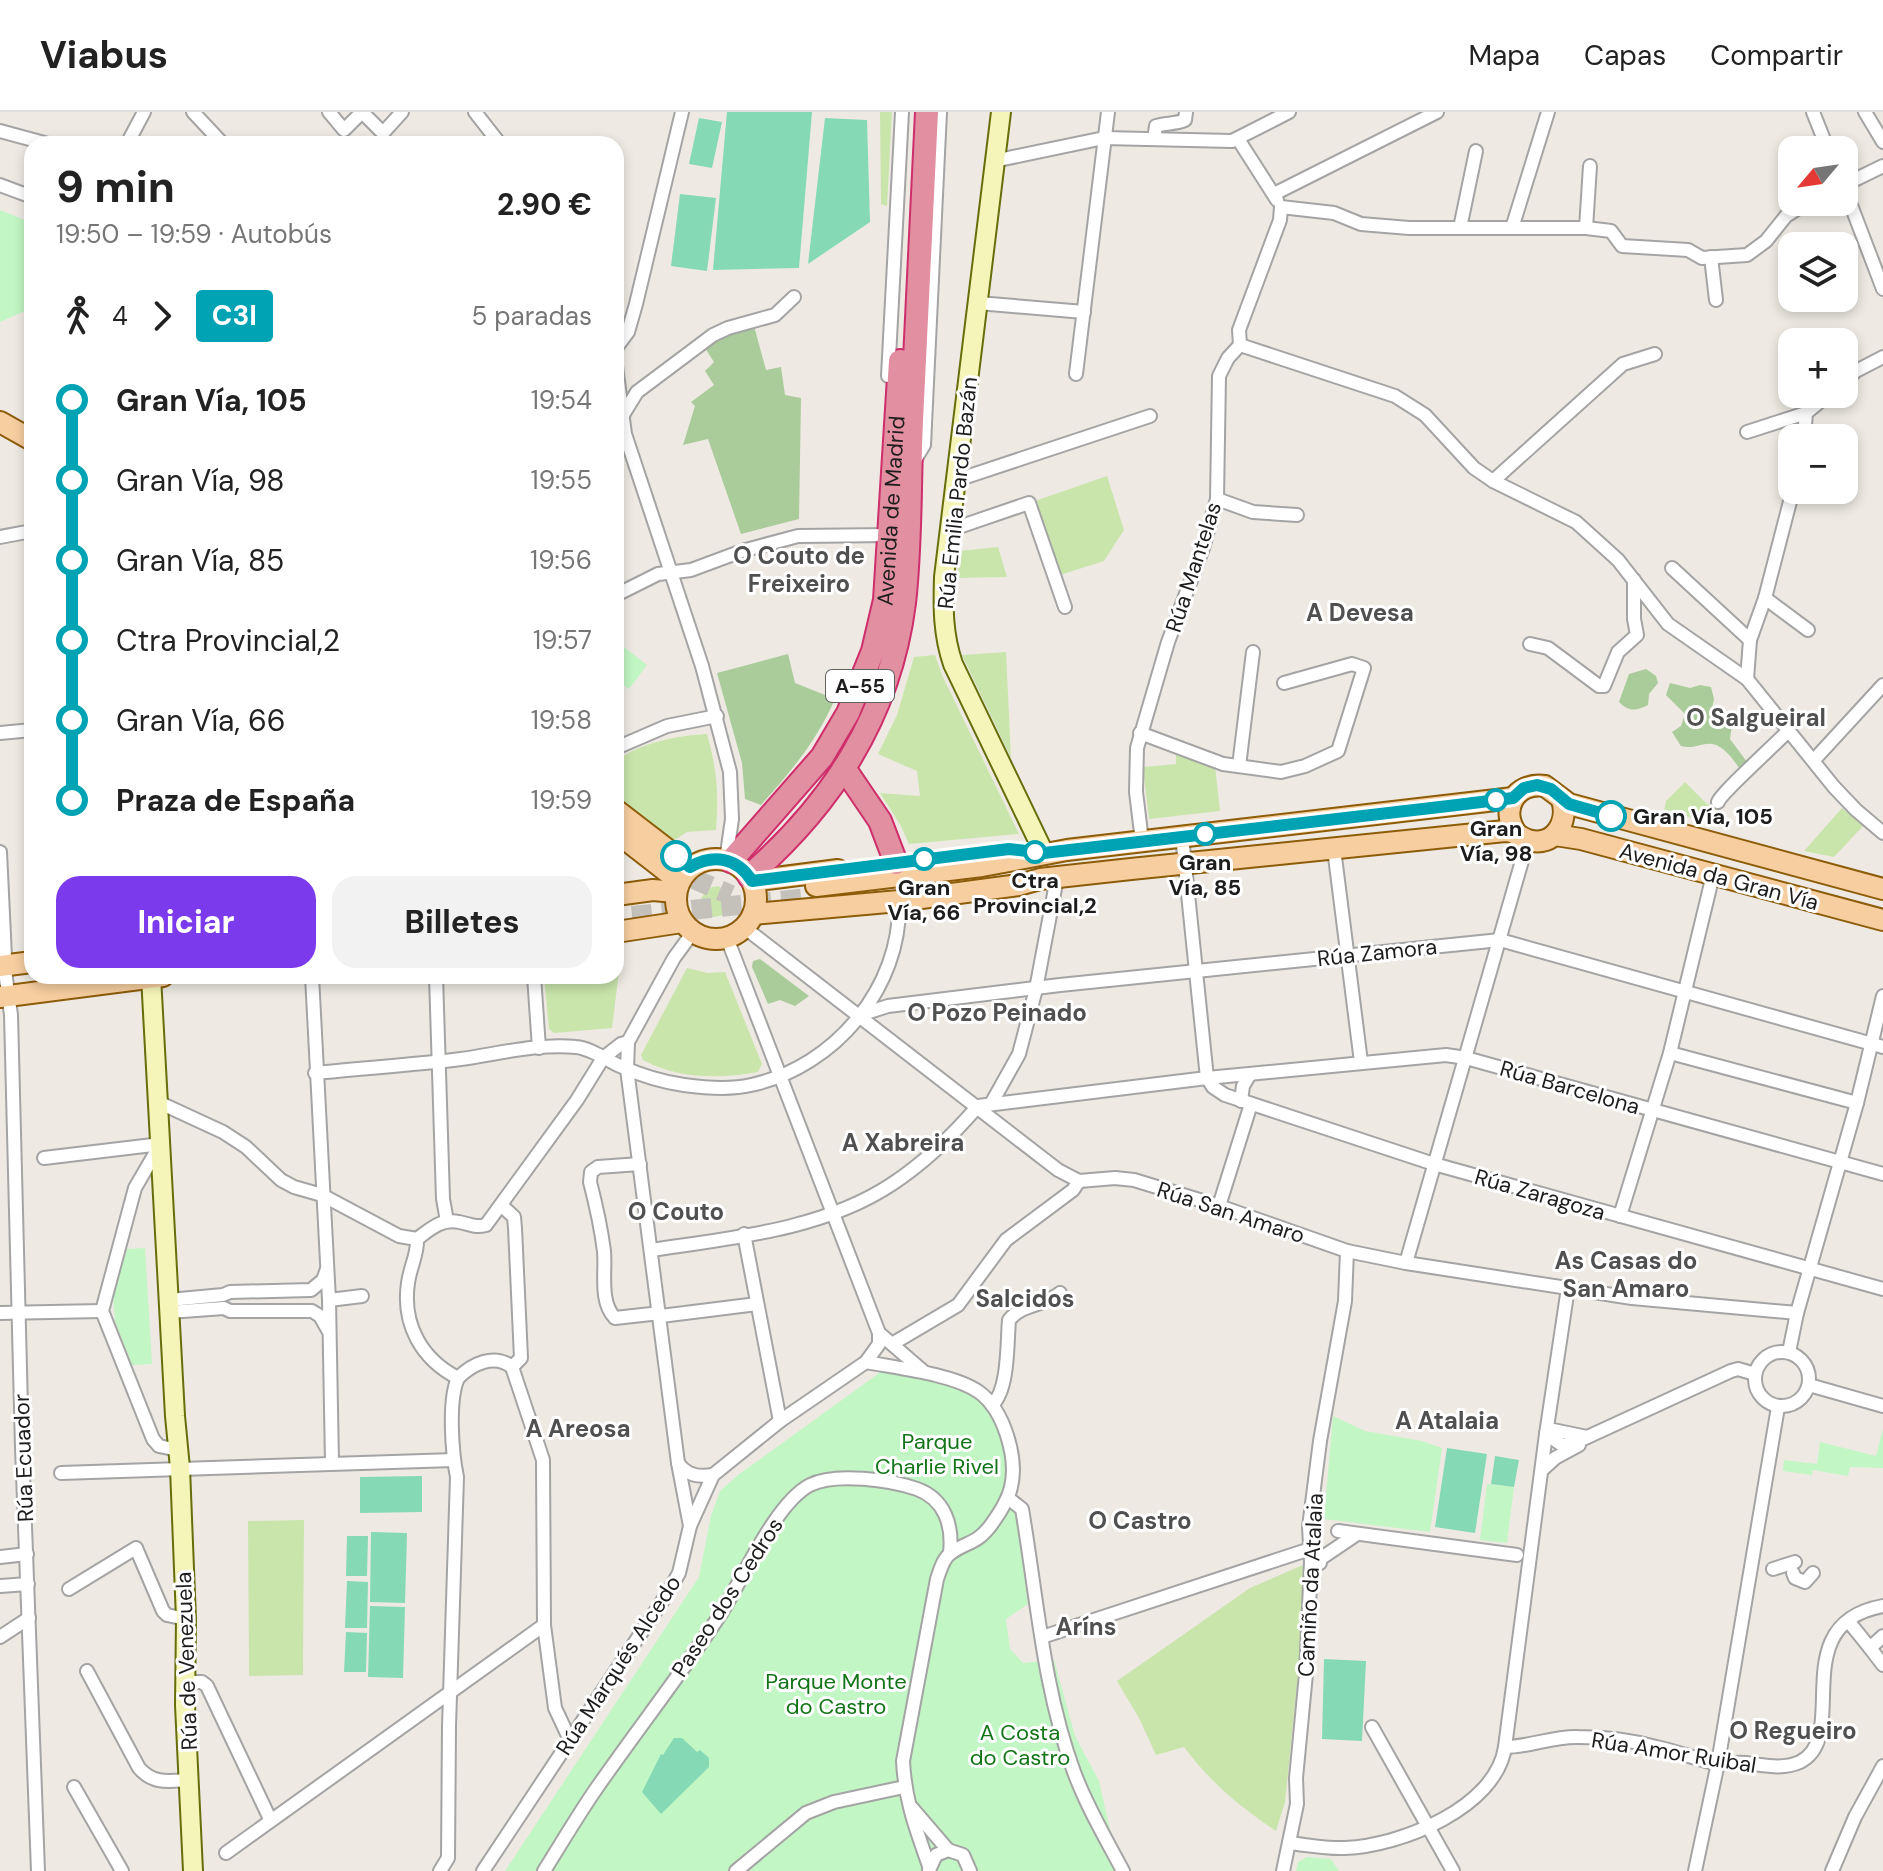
<!DOCTYPE html>
<html lang="es">
<meta charset="utf-8">
<style>
:root{--surface:#fff;--page:#f2f2f2;--text:#222;--muted:#767676;--line:#e0e0e0;--accent:#7c3aed}
body{margin:0;font-family:"DM Sans",sans-serif;background:var(--page);color:var(--text);height:100vh;display:flex;flex-direction:column;font-size:30px;white-space:nowrap}
*{box-sizing:border-box;margin:0}
p{font-size:26px;color:var(--muted)}
.icon{flex:none;width:44px;height:44px;fill:none;stroke:currentColor;stroke-width:2;stroke-linecap:round;stroke-linejoin:round}
.map{position:relative;flex:1;overflow:hidden}
.drawer{position:absolute;left:24px;top:24px;width:600px;height:848px;display:flex;flex-direction:column;background:var(--surface);border-radius:24px;box-shadow:0 4px 12px #0003}
.drawer>*{flex:none}
.badge{padding:0 16px;border-radius:6px;font-size:28px;line-height:52px}
.needle{width:52px;rotate:241deg}
.controls{position:absolute;left:1778px;top:24px;display:grid;gap:16px}
.controls a{display:grid;place-items:center;width:80px;height:80px;border-radius:16px;background:var(--surface);box-shadow:0 4px 12px #0003;font-size:40px}
.map>.badge{position:absolute;translate:-50% -50%;box-shadow:0 0 0 4px #fff}
.legs{display:flex;align-items:center;gap:12px;height:88px;padding:0 32px;font-size:26px}
.legs p{margin-inline-start:auto}
.overview{display:flex;align-items:center;justify-content:space-between;height:136px;padding:0 32px}
h1{font-size:44px;font-weight:700;line-height:60px}
.primary-button{display:flex;gap:16px;margin-top:auto;padding:16px 32px}
.primary-button a{flex:1;height:92px;border-radius:24px;background:var(--accent);color:#fff;font-size:32px;font-weight:700;line-height:92px;text-align:center}
.primary-button a+a{background:var(--page);color:var(--text)}
ul{padding:0 32px;list-style:none}
li{display:flex;align-items:center;gap:28px;height:80px;font-size:30px}
li i{display:grid;place-items:center;width:12px;height:100%;margin:0 10px;background:currentColor}
li i::after{content:'';width:20px;height:20px;margin:-10px;border:6px solid;border-radius:50%;background:var(--surface)}
li p{margin-inline-start:auto}
li:first-child i{background:linear-gradient(#0000 50%,currentColor 0)}
li:last-child i{background:linear-gradient(currentColor 50%,#0000 0)}
header{display:flex;align-items:center;gap:48px;box-sizing:border-box;height:112px;padding:0 40px;background:var(--surface);border-bottom:2px solid var(--line)}
header strong{font-size:38px}
nav{display:flex;gap:44px;margin-inline-start:auto;font-size:28px}
.map>svg:first-child{display:block}
</style>
<header>
<strong>Viabus</strong>
<nav><a>Mapa</a><a>Capas</a><a>Compartir</a></nav>
</header>
<div class="map">
<svg width="1883" height="1759" viewBox="0 0 1883 1759">
<rect width="100%" height="100%" fill="#eeeae3"/>
<g fill="#cae5ac">
<polygon points="880,0 892,0 887,94 881,92"/>
<polygon points="1107,364 1124,418 1104,449 1060,463 1035,389"/>
<polygon points="998,435 1007,465 958,466 959,439"/>
<polygon points="1006,540 1011,646 962,543"/>
<polygon points="935,543 942,563 1019,722 909,732 901,714 880,681 920,684 917,659 878,642 897,603 914,545"/>
<path d="M707 622C717 658 719 681 716 718L687 720 670 731 616 689V649C643 630 674 624 707 622Z"/>
<polygon points="1176,641 1215,654 1220,699 1149,707 1143,655 1176,652"/>
<polygon points="1685,670 1707,692 1718,694 1713,711 1664,699 1666,689"/>
<polygon points="1842,696 1863,714 1834,745 1804,739"/>
<polygon points="718,774 726,779 731,792 723,803 714,805 705,801 700,788 708,776"/>
<polygon points="616,835 622,835 612,916 554,921 549,917 544,864 616,864"/>
<path d="M687 856 708 861 725 860 762 952 758 960C720 967 677 967 643 948L641 943Z"/>
<polygon points="304,1408 303,1563 249,1564 248,1409"/>
<path d="M1305 1452 1300 1543 1285 1690 1276 1719C1240 1695 1210 1670 1184 1635L1156 1643 1139 1606 1117 1569 1250 1476Z"/>
</g>
<g fill="#aacb9a">
<polygon points="754,214 766,258 781,255 785,283 801,286 799,407 741,422 708,327 683,333 695,294 691,290 714,273 705,259 714,250 705,236 731,220"/>
<path d="M788 542 795 571 835 587C816 630 792 658 761 693L745 687 742 651 717 561Z"/>
<path d="M1646 557 1656 564 1658 571 1649 582 1648 593C1636 599 1629 600 1619 590L1629 562Z"/>
<path d="M1670 571 1690 576 1700 573 1711 575 1714 587 1712 597 1720 602 1726 601 1733 605 1730 627 1750 654 1741 659C1734 648 1721 629 1707 632 1696 633 1693 637 1681 634L1672 620 1681 614 1685 602 1666 583Z"/>
<polygon points="760,847 809,884 795,894 780,888 768,892 752,855 753,849"/>
</g>
<g fill="#c2f6c4">
<polygon points="0,98 32,111 32,207 27,198 0,210"/>
<polygon points="624,535 647,553 629,577 616,568 616,547"/>
<polygon points="145,1136 152,1252 132,1253 115,1209 113,1184 127,1137"/>
<path d="M882 1259C915 1266 960 1269 986 1294 1008 1314 1023 1455 1028 1492L1006 1507 1010 1537 1023 1551 1054 1548 1075 1624 1099 1669 1110 1718 1131 1759H505L699 1465 711 1404 720 1379 738 1363Z"/>
<polygon points="1333,1304 1365,1319 1422,1329 1442,1336 1430,1420 1324,1407"/>
<polygon points="1883,1316 1883,1356 1850,1355 1848,1364 1813,1358 1812,1363 1783,1359 1784,1348 1817,1352 1820,1330 1876,1344"/>
<polygon points="1487,1372 1514,1375 1507,1431 1480,1428"/>
<polygon points="1307,1745 1331,1747 1339,1759 1296,1759 1298,1750"/>
</g>
<g fill="#85d9b5">
<polygon points="727,0 812,0 799,156 713,158"/>
<polygon points="699,6 722,10 712,56 689,52"/>
<polygon points="825,6 867,8 870,110 808,152"/>
<polygon points="680,82 716,86 707,159 671,154"/>
<polygon points="1447,1336 1487,1342 1475,1421 1435,1415"/>
<polygon points="1495,1344 1519,1348 1514,1375 1491,1372"/>
<polygon points="422,1364 422,1400 360,1401 360,1365"/>
<polygon points="371,1420 407,1421 405,1491 370,1490"/>
<polygon points="347,1424 368,1424 367,1464 346,1464"/>
<polygon points="347,1469 368,1470 367,1516 345,1516"/>
<polygon points="370,1494 405,1495 403,1566 368,1565"/>
<polygon points="346,1520 367,1521 366,1560 344,1560"/>
<polygon points="1324,1547 1366,1549 1362,1629 1322,1627"/>
<polygon points="674,1626 682,1626 697,1640 700,1638 709,1646 709,1655 661,1702 642,1680 661,1642 663,1643"/>
</g>
<g fill="none" stroke-linecap="round" stroke-linejoin="round">
<g stroke="#c4c1bb" stroke-width="20" stroke-dasharray="20 10" stroke-linecap="butt">
<polyline points="668,749 689,765 731,783"/>
<polyline points="632,804 819,785"/>
</g>
<defs>
<g id="street">
<polyline points="193,0 223,32"/>
<polyline points="329,0 344,18 362,0"/>
<polyline points="362,0 383,21 402,0"/>
<polyline points="475,0 500,32"/>
<polyline points="1813,0 1828,38"/>
<polyline points="1865,0 1883,30"/>
<polyline points="0,19 48,32"/>
<path d="M1154 27 1156 14C1165 11 1177 12 1185 8L1186 0"/>
<polyline points="1238,27 1277,88"/>
<polyline points="127,32 144,0"/>
<polyline points="994,49 1104,26 1232,29 1289,0"/>
<polyline points="0,73 32,85"/>
<polyline points="1844,73 1883,54"/>
<polyline points="1844,75 1883,177"/>
<polyline points="1274,82 1437,0"/>
<polyline points="1281,95 1334,101 1361,112 1409,116 1586,116 1611,119 1622,134 1688,138 1702,146 1747,143 1766,129 1786,104 1808,90"/>
<polyline points="1460,116 1476,39"/>
<polyline points="1512,116 1548,0"/>
<polyline points="1586,116 1590,54"/>
<polyline points="1711,145 1716,188"/>
<polyline points="978,191 1084,200"/>
<polyline points="1240,233 1395,284 1425,303 1474,356 1493,369 1576,410 1618,448 1668,512 1747,567 1834,675 1856,698 1883,721"/>
<polyline points="1240,233 1239,218 1280,108 1281,95"/>
<polyline points="616,236 628,220 636,192 682,0"/>
<polyline points="616,254 625,322 702,554 730,660 732,707 726,748"/>
<polyline points="1076,262 1108,0"/>
<polyline points="888,264 902,0"/>
<polyline points="1844,269 1856,259 1883,245"/>
<polyline points="621,306 637,280 713,223 728,216 775,203 794,185"/>
<polyline points="1747,320 1806,301"/>
<polyline points="1804,326 1806,301 1829,282"/>
<polyline points="915,348 924,333 940,0"/>
<polyline points="957,368 1150,304"/>
<polyline points="1493,369 1623,252 1655,242"/>
<polyline points="1217,387 1253,400 1297,403"/>
<polyline points="950,418 1029,391 1065,495"/>
<polyline points="0,425 32,419"/>
<polyline points="1672,456 1750,528"/>
<polyline points="616,483 658,462 691,458 742,439 798,424 890,423"/>
<polyline points="1765,486 1808,518"/>
<polyline points="1530,532 1548,536 1599,574 1604,574 1618,540 1637,523 1634,507 1634,468"/>
<polyline points="1747,567 1750,528 1765,486 1793,378"/>
<polyline points="0,621 32,618"/>
<polyline points="1140,621 1223,652 1281,660 1305,654 1338,639 1364,556 1352,552 1284,571"/>
<polyline points="616,636 667,614 717,604"/>
<polyline points="1814,648 1883,573"/>
<polyline points="1239,654 1253,540"/>
<path d="M1718 690C1721 681 1777 631 1789 618"/>
<polyline points="1182,724 1207,966 1213,975 1225,983 1434,1052 1883,1177"/>
<polyline points="1142,729 1136,680 1137,636 1168,530 1203,436 1217,387 1219,264 1228,246 1240,233"/>
<polyline points="1334,737 1361,950"/>
<polyline points="0,740 6,866 11,903 22,1335 38,1759"/>
<polyline points="745,816 1058,1058 1079,1069 1115,1066 1134,1068 1219,1094 1347,1139 1406,1151 1632,1186 1797,1201"/>
<polyline points="727,826 879,1221 923,1259"/>
<polyline points="312,864 329,1188 332,1351"/>
<polyline points="436,864 443,1087 447,1109"/>
<polyline points="534,864 539,936"/>
<polyline points="860,903 888,894 1060,873 1500,828 1883,935"/>
<polyline points="628,930 627,957 678,1351 690,1414"/>
<polyline points="1670,941 1857,991"/>
<path d="M315 961C364 956 412 953 461 947 497 942 539 931 576 935 590 936 607 948 620 954 640 963 663 970 684 973 706 976 730 978 751 973 835 955 902 875 899 789"/>
<polyline points="1241,989 1243,974 1250,962"/>
<polyline points="158,990 223,1020 246,1035 281,1068 294,1075 322,1083 399,1124 417,1127"/>
<polyline points="991,992 1019,942 1036,877 1057,766"/>
<polyline points="978,994 1207,966 1446,943 1466,946 1883,1062"/>
<polyline points="160,1033 135,1076 102,1199 153,1327 159,1334 178,1338"/>
<polyline points="44,1046 161,1032"/>
<path d="M640 1052 598 1055 591 1060 590 1070C596 1093 601 1116 604 1139 606 1160 599 1190 615 1206L660 1201"/>
<polyline points="501,1093 514,1105 515,1116 521,1246 512,1255"/>
<polyline points="1219,1094 1251,992"/>
<polyline points="1620,1104 1670,941 1713,763"/>
<polyline points="744,1122 780,1309"/>
<path d="M417 1127C430 1117 442 1106 459 1110 470 1112 475 1116 486 1113L577 988 603 946 621 932 628 930 674 846 693 820"/>
<path d="M417 1127C418 1142 410 1155 408 1171 402 1212 421 1247 458 1266"/>
<path d="M651 1138C731 1126 823 1118 892 1072 924 1051 953 1023 978 994"/>
<polyline points="1406,1151 1528,728"/>
<polyline points="169,1188 223,1183 230,1180 311,1178 323,1168 327,1157"/>
<polyline points="329,1188 362,1184"/>
<polyline points="169,1200 224,1196 230,1199 312,1199 320,1204 328,1218"/>
<polyline points="0,1201 102,1199"/>
<polyline points="661,1204 757,1192"/>
<polyline points="892,1232 958,1193 1006,1128 1073,1078 1079,1069"/>
<circle cx="1782" cy="1267" r="27"/>
<polyline points="1789,1240 1797,1201 1857,991 1883,884"/>
<path d="M866 1250C897 1256 953 1262 979 1280 1004 1298 1018 1346 1011 1375 1008 1389 999 1402 991 1413 976 1433 967 1429 951 1441 943 1446 940 1459 937 1467L903 1649C905 1689 916 1717 929 1754"/>
<polyline points="512,1255 543,1348 544,1513 555,1596 570,1628"/>
<path d="M458 1266C472 1252 494 1241 512 1255"/>
<polyline points="1809,1273 1883,1294"/>
<path d="M992 1293C1009 1278 1007 1230 1009 1208 1023 1191 1045 1194 1060 1181"/>
<polyline points="1546,1322 1562,1333 1570,1333 1731,1259 1738,1257 1755,1262"/>
<polyline points="1546,1322 1553,1318 1587,1325"/>
<path d="M678 1351C687 1364 699 1365 713 1363"/>
<polyline points="1543,1357 1555,1346 1579,1333"/>
<polyline points="61,1361 454,1348"/>
<path d="M1008 1386 1022 1397C1037 1485 1043 1576 1074 1660 1087 1695 1106 1727 1123 1759"/>
<polyline points="1338,1419 1517,1443"/>
<polyline points="0,1445 27,1442"/>
<polyline points="1320,1451 1320,1447 1357,1422"/>
<polyline points="1773,1457 1795,1450"/>
<polyline points="1793,1461 1795,1466 1805,1470 1813,1461"/>
<polyline points="0,1474 28,1472"/>
<polyline points="69,1477 136,1436 163,1499 167,1503 186,1507"/>
<polyline points="1849,1510 1870,1536 1883,1524"/>
<polyline points="0,1525 29,1506"/>
<polyline points="1042,1525 1310,1437"/>
<polyline points="1870,1536 1883,1553"/>
<path d="M87 1559 139 1656C154 1673 169 1669 190 1668"/>
<polyline points="185,1570 202,1570 207,1574 270,1707"/>
<polyline points="1372,1615 1453,1759"/>
<path d="M1505 1635C1530 1635 1553 1624 1578 1625 1603 1625 1631 1628 1656 1635 1676 1639 1695 1647 1715 1651 1725 1652 1736 1650 1746 1651 1764 1653 1782 1658 1800 1650 1852 1624 1783 1512 1883 1494"/>
<polyline points="74,1675 122,1759"/>
<polyline points="912,1696 948,1738"/>
<path d="M1289 1731C1308 1733 1326 1737 1345 1736 1400 1734 1496 1696 1505 1635L1546 1322 1568 1176"/>
<polyline points="226,1741 544,1513"/>
<polyline points="929,1758 936,1743 948,1738 963,1743 970,1759"/>
<path d="M440 1759 448 1746 449 1614 457 1365C452 1341 448 1288 458 1266"/>
<polyline points="483,1759 667,1482 679,1461 690,1414 713,1363 780,1309 866,1250 879,1232 879,1221"/>
<path d="M544 1759C561 1732 578 1703 596 1677 637 1618 681 1562 720 1503 742 1469 775 1391 810 1373 835 1360 891 1368 917 1377 945 1387 953 1414 950 1441"/>
<polyline points="736,1759 806,1701 834,1690 904,1675"/>
<polyline points="1283,1759 1297,1692 1296,1666 1306,1562 1311,1450 1309,1415 1320,1329 1345,1189 1347,1139"/>
<polyline points="1695,1759 1718,1651 1778,1295"/>
<polyline points="1832,1759 1855,1705 1883,1654"/>
</g>
<g id="secondary">
<path d="M1001 0 944 465C943 496 943 523 953 552L1044 741"/>
<polyline points="151,864 175,1304 180,1356 186,1507 185,1593 193,1759"/>
</g>
<g id="primary">
<polyline points="0,310 32,328"/>
<polyline points="616,698 690,755"/>
<polyline points="616,720 679,769"/>
<path d="M1516 721C1500 697 1515 670 1545 674L1569 692 1883 777"/>
<polyline points="1555,723 1581,727 1883,808"/>
<circle cx="716" cy="787" r="40"/>
<polyline points="752,769 838,758"/>
<polyline points="816,774 982,754 1067,738 1513,686"/>
<polyline points="616,783 653,778 675,780"/>
<path d="M753 802 899 789 1019 773 1040 767 1131 757 1505 719C1515 719 1519 725 1528 728 1554 736 1569 710 1562 688"/>
<polyline points="616,820 682,810"/>
<polyline points="0,854 32,850"/>
<polyline points="0,885 163,864"/>
</g>
<g id="highway">
<polyline points="844,656 880,709 896,751"/>
<path id="s1" d="M731 749 822 645 848 601 873 539 885 488 900 249"/>
<path d="M749 764C833 691 890 603 904 491 911 431 909 369 912 309 917 206 922 103 927 0"/>
</g>
</defs>
<use href="#street" stroke="#a4a4a4" stroke-width="16"/>
<use href="#secondary" stroke="#666d0b" stroke-width="22"/>
<use href="#primary" stroke="#8d5c08" stroke-width="24"/>
<use href="#highway" stroke="#ce2e6b" stroke-width="26"/>
<use href="#street" stroke="#fff" stroke-width="12"/>
<use href="#secondary" stroke="#f5f5b9" stroke-width="18"/>
<use href="#primary" stroke="#f6cea0" stroke-width="20"/>
<use href="#highway" stroke="#e18fa1" stroke-width="22"/>
</g>
<g fill="none" stroke-linecap="round" stroke-linejoin="round">
<defs>
<path id="line-1" d="M676 744 690 755C713 742 737 745 752 769L1009 737 1044 741 1457 693 1513 686 1524 676 1537 673 1551 677 1569 692 1611 704"/>
</defs>
<use href="#line-1" stroke="#fff" stroke-width="18"/>
<use href="#line-1" stroke="#00a3b4" stroke-width="12"/>
</g>
<g fill="#fff" stroke="#00a3b4" stroke-width="4">
<circle cx="1496" cy="688" r="10"/>
<circle cx="1611" cy="704" r="14"/>
<circle cx="1205" cy="722" r="10"/>
<circle cx="1035" cy="740" r="10"/>
<circle cx="676" cy="744" r="14"/>
<circle cx="924" cy="747" r="10"/>
</g>
<g text-anchor="middle" stroke-width="6" stroke-linejoin="round" paint-order="stroke">
<rect fill="#fff" stroke="#616161" stroke-width="2" x="826" y="558" width="68" height="32" rx="6"/>
<g font-size="20" font-weight="bold" fill="#1d1d1d">
<text x="860" y="581">A-55</text>
</g>
<g font-size="22" fill="#1d1d1d" stroke="#fff">
<text transform="translate(957 381) rotate(-84)" y="8">Rúa Emilia Pardo Bazán</text>
<text dy="8" stroke="none"><textPath href="#s1" startOffset="398">Avenida de Madrid</textPath></text>
<text transform="translate(1193 455) rotate(-72)" y="8">Rúa Mantelas</text>
<text transform="translate(1719 764) rotate(15)" y="8">Avenida da Gran Vía</text>
<text transform="translate(1377 840) rotate(-6)" y="8">Rúa Zamora</text>
<text transform="translate(1570 975) rotate(16)" y="8">Rúa Barcelona</text>
<text transform="translate(1540 1082) rotate(16)" y="8">Rúa Zaragoza</text>
<text transform="translate(1231 1100) rotate(18)" y="8">Rúa San Amaro</text>
<text transform="translate(23 1346) rotate(-92)" y="8">Rúa Ecuador</text>
<text transform="translate(1310 1473) rotate(-87)" y="8">Camiño da Atalaia</text>
<text transform="translate(727 1485) rotate(-57)" y="8">Paseo dos Cedros</text>
<text transform="translate(186 1549) rotate(-92)" y="8">Rúa de Venezuela</text>
<text transform="translate(618 1553) rotate(-57)" y="8">Rúa Marqués Alcedo</text>
<text transform="translate(1674 1640) rotate(9)" y="8">Rúa Amor Ruibal</text>
</g>
<g font-size="22" font-weight="bold" fill="#1d1d1d" stroke="#fff">
<text x="1633" y="712" text-anchor="start">Gran Vía, 105</text>
<text x="1496" y="724">Gran<tspan x="1496" dy="25">Vía, 98</tspan></text>
<text x="1205" y="758">Gran<tspan x="1205" dy="25">Vía, 85</tspan></text>
<text x="1035" y="776">Ctra<tspan x="1035" dy="25">Provincial,2</tspan></text>
<text x="924" y="783">Gran<tspan x="924" dy="25">Vía, 66</tspan></text>
</g>
<g font-size="22" fill="#117416" stroke="#fff">
<text x="937" y="1337">Parque<tspan x="937" dy="25">Charlie Rivel</tspan></text>
<text x="836" y="1577">Parque Monte<tspan x="836" dy="25">do Castro</tspan></text>
<text x="1020" y="1628">A Costa<tspan x="1020" dy="25">do Castro</tspan></text>
</g>
<g font-size="24" font-weight="bold" fill="#505050" stroke="#fff">
<text x="799" y="452">O Couto de<tspan x="799" dy="28">Freixeiro</tspan></text>
<text x="1360" y="509">A Devesa</text>
<text x="1756" y="614">O Salgueiral</text>
<text x="997" y="909">O Pozo Peinado</text>
<text x="903" y="1039">A Xabreira</text>
<text x="676" y="1108">O Couto</text>
<text x="1626" y="1157">As Casas do<tspan x="1626" dy="28">San Amaro</tspan></text>
<text x="1025" y="1195">Salcidos</text>
<text x="1447" y="1317">A Atalaia</text>
<text x="578" y="1325">A Areosa</text>
<text x="1140" y="1417">O Castro</text>
<text x="1086" y="1523">Aríns</text>
<text x="1793" y="1627">O Regueiro</text>
</g>
</g>
</svg>
<div class="controls">
<a><svg class="needle" viewBox="-14 -14 28 28"><path d="M0-13l5 13h-10z" fill="#e53935"/><path d="M0 13l5-13h-10z" fill="#767676"/></svg></a>
<a><svg class="icon" aria-label="layers" viewBox="0 0 24 24"><path d="M12 4l9 5-9 5-9-5zM3 14l9 5 9-5"/></svg></a>
<a>+</a>
<a>−</a>
</div>
<section class="drawer">
<div class="overview"><div><h1>9 min</h1><p>19:50 – 19:59 · Autobús</p></div><b>2.90 €</b></div>
<div class="legs"><svg class="icon" aria-label="walk" viewBox="0 0 24 24"><circle cx="13" cy="4" r="2"/><path d="M13 8l-2 6 4 7M11 14l-3 7M7 12l3-4h3l4 4"/></svg>4<svg class="icon" aria-label="forward" viewBox="0 0 24 24"><path d="M9 5l7 7-7 7"/></svg><b class="badge" style="background:#00a3b4;color:#fff">C3I</b><p>5 paradas</p></div>
<ul>
<li><i style="color:#00a3b4"></i><b>Gran Vía, 105</b><p>19:54</p></li>
<li><i style="color:#00a3b4"></i><span>Gran Vía, 98</span><p>19:55</p></li>
<li><i style="color:#00a3b4"></i><span>Gran Vía, 85</span><p>19:56</p></li>
<li><i style="color:#00a3b4"></i><span>Ctra Provincial,2</span><p>19:57</p></li>
<li><i style="color:#00a3b4"></i><span>Gran Vía, 66</span><p>19:58</p></li>
<li><i style="color:#00a3b4"></i><b>Praza de España</b><p>19:59</p></li>
</ul>
<div class="primary-button"><a>Iniciar</a><a>Billetes</a></div>
</section>
</div>
